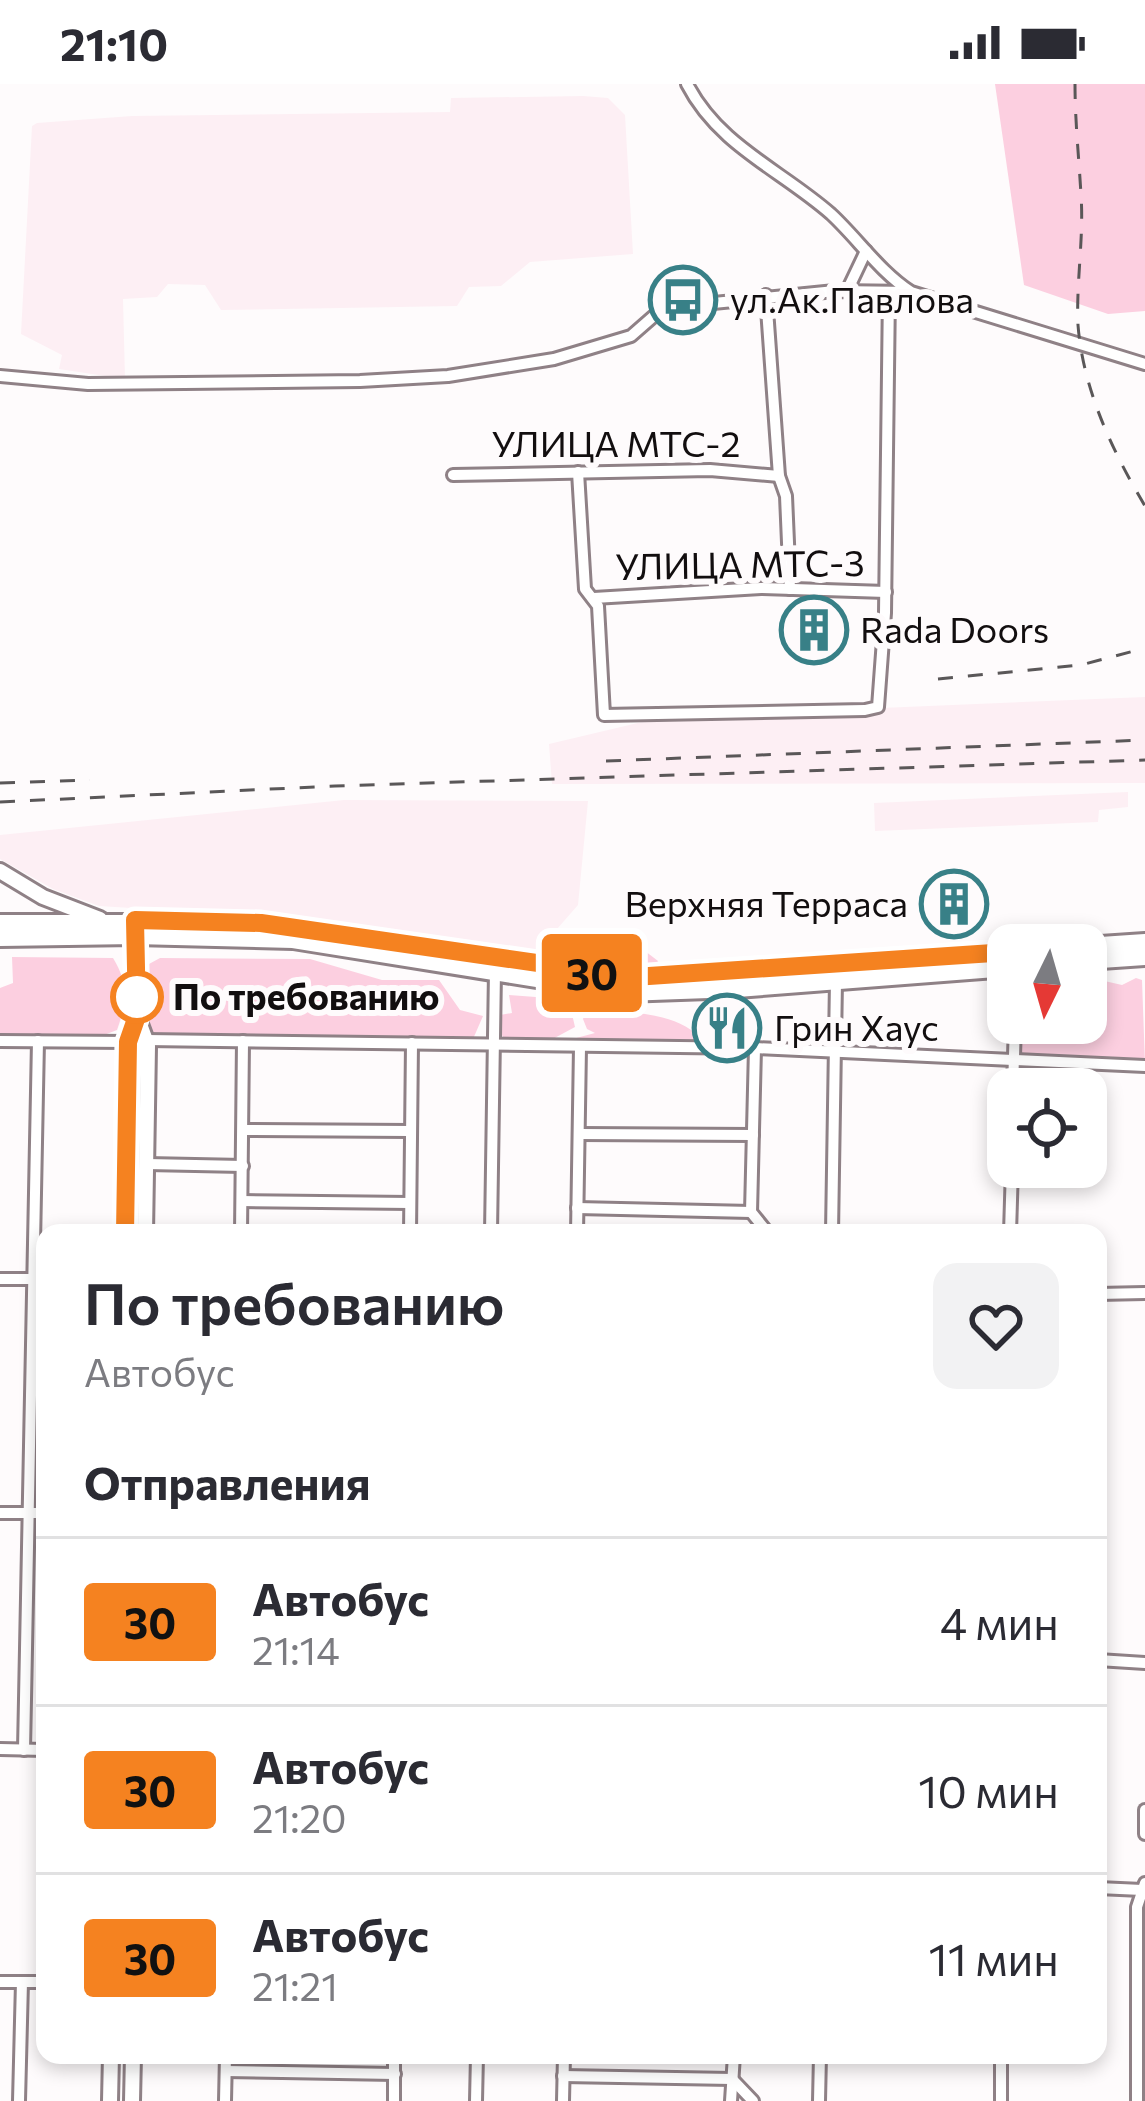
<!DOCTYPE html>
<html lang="ru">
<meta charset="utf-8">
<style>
:root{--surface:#fff;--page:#f2f2f3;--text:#2b2b33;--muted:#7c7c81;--line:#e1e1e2}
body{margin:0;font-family:Commissioner,sans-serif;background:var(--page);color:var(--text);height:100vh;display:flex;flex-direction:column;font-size:45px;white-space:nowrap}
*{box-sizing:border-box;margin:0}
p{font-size:39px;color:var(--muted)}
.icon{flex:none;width:66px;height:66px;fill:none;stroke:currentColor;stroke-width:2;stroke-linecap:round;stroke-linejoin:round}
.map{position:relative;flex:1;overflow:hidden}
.details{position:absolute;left:36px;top:1140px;width:1071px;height:840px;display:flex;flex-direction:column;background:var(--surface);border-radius:24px;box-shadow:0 6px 18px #0003}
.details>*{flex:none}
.badge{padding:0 24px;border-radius:9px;font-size:42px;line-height:78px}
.needle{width:78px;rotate:185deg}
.buttons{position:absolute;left:987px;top:840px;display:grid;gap:24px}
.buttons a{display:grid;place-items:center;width:120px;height:120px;border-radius:24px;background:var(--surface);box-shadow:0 6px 18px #0003;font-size:60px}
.map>.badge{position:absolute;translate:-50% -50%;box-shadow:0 0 0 6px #fff}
h2{padding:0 48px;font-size:45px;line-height:108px}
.round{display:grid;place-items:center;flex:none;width:126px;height:126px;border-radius:24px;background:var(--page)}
.overview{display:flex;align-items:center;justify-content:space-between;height:204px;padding:0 48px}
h1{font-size:57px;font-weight:600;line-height:90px}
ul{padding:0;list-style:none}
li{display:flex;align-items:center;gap:36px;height:168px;padding:0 48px;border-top:3px solid var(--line)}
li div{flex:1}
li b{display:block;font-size:45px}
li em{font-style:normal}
li .badge{min-width:132px;font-weight:700;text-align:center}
.status{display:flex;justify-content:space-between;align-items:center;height:84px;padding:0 60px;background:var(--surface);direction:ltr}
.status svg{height:33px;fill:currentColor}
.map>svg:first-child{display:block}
</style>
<div class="status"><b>21:10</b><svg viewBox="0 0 49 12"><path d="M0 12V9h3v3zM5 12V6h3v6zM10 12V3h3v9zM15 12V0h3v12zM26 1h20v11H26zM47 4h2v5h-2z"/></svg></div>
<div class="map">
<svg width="1145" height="2017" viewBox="0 0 1145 2017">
<rect width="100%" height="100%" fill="#fefbfc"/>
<g fill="#fdeff4">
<polygon points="583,12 608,14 625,31 633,170 530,178 501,202 469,203 457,222 221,226 205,201 168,200 157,213 123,215 125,295 59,285 62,271 21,250 32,42 37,39 132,32 450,28 451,14"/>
<polygon points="1145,613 1145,699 552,700 549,660 663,633"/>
<polygon points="1128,708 1128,723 1099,726 1098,738 875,747 874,719"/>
<polygon points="344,716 588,717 578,821 536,869 290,834 99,822 53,805 0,775 0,751"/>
</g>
<g fill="#fccfe0">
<polygon points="995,0 1145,0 1145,227 1108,230 1024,201"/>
<polygon points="577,850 632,857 658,877 654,884 557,873"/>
<path d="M12 873 113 874C129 900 127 918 117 946L104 951 0 952V904L13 899Z"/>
<polygon points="160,874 310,875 382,896 439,896 460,926 483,932 473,955 161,964 145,945 149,880"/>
<path d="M1087 893 1122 901 1136 894 1142 896 1145 980C1104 978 1065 973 1025 974L1017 961 1020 939H1086Z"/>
<polygon points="509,911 549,914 562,927 572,930 575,943 549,957 506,958 499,946 500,931 512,929"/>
<path d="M590 915C602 918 613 926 625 927 653 931 682 934 700 954L734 953 740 959 565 957 595 949 587 945 583 935Z"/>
</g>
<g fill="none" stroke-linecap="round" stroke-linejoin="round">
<defs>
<g id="minor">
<path d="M687 0C719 62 781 86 831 130 858 155 880 188 911 208L1145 280"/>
<polyline points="847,207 866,167"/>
<polyline points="766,211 779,392 786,412 790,505"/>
<polyline points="0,292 88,300 360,297 448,292 554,275 631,252 663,224 835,207 911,208"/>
<polyline points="578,388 585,505 598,522 604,631 865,626 878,623 885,529 889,208"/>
<polyline points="453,391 710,386 779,392"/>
<polyline points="594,514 761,504 886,508"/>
<polyline points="146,956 755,964 1145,982"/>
<polyline points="0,957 128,958"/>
<polyline points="755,964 751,1128 768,1149"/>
<polyline points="1013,1005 1015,939"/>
<polyline points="243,1046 411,1047"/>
<polyline points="579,1050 753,1051"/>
<polyline points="147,1080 243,1082"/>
<polyline points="242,1117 410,1119"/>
<polyline points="577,1124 751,1128"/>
<polyline points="241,1149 243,957"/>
<polyline points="410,1149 412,959"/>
<polyline points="491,1149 495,887"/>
<polyline points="577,1149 580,963"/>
<polyline points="832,1149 836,897"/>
<polyline points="1010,1149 1012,1083"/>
<polyline points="0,1195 45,1195"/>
<polyline points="1098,1210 1145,1209"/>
<polyline points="0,1429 45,1429"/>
<polyline points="1098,1576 1145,1579"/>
<polyline points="0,1665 45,1666"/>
<polyline points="24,1666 38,957"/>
<polyline points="1145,1726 1145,1750"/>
<polyline points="1098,1804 1142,1806"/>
<polyline points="0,1898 45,1898"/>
<polyline points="1001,1971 1001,2017"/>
<polyline points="226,1987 395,1990"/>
<polyline points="563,1992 732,1995 753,2017"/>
<polyline points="19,2017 22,1898"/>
<polyline points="225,2017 226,1971"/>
<polyline points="394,2017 394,1971"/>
<polyline points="476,2017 477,1971"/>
<polyline points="563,2017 564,1971"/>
<polyline points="731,2017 734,1971"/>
<polyline points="819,2017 820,1971"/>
<polyline points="1137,2017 1137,1823 1145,1799"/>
</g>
<g id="major">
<polyline points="0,787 43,813 100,835"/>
<polyline points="135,852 137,932 148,962 145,1149"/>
<polyline points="125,1149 128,958 137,932"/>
<polyline points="110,2017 111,1971"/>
<polyline points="132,2017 133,1971"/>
</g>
<g id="highway">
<polyline points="0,839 261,839 634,893 1008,868"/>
<polyline points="0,854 135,852 293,856 624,909 737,905 1008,884"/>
<polyline points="1086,862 1145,858"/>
<polyline points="1086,877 1145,873"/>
</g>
</defs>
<use href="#minor" stroke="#8f8186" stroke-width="16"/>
<use href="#major" stroke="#8f8186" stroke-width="20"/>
<use href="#highway" stroke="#8f8186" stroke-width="22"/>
<use href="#minor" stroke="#fff" stroke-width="10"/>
<use href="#major" stroke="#fff" stroke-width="14"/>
<use href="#highway" stroke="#fff" stroke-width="16"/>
<g stroke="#5a5758" stroke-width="3" stroke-dasharray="15 15" stroke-linecap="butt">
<path d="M1075 0C1075 38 1079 74 1081 111 1084 154 1076 198 1078 241 1083 306 1113 368 1145 422"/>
<polyline points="938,595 1081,581 1145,564"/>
<polyline points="606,677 1145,656"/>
<polyline points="0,699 90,696"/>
<polyline points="0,718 335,702 1145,676"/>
</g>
</g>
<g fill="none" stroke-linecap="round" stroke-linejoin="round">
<defs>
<polyline id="line" points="125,1149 128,958 137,932 135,836 261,839 634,893 1008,868"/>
</defs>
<use href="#line" stroke="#fff" stroke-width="27"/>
<use href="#line" stroke="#f58220" stroke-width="18"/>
</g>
<defs>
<symbol id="bus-ring" viewBox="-11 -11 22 22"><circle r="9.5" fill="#fefbfc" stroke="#388087" stroke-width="1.5"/><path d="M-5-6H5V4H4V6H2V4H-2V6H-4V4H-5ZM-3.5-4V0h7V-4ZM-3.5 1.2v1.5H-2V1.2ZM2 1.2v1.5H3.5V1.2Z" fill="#388087"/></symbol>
<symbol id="building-ring" viewBox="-11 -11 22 22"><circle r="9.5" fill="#fefbfc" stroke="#388087" stroke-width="1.5"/><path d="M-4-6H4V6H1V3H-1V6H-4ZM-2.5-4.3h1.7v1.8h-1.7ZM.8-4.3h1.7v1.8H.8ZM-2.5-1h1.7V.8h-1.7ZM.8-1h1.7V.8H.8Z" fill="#388087"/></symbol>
<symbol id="restaurant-ring" viewBox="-11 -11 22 22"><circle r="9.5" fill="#fefbfc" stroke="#388087" stroke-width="1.5"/><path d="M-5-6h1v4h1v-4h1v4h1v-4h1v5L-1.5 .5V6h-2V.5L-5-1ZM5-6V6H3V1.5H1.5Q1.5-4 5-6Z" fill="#388087"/></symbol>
</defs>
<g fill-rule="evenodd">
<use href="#bus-ring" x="645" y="178" width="76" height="76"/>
<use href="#building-ring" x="776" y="508" width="76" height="76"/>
<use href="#building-ring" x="916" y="782" width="76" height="76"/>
<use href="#restaurant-ring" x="689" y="906" width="76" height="76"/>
</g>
<circle fill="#fff" stroke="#f58220" stroke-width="6" cx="137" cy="913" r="24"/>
<g text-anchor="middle" stroke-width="12" stroke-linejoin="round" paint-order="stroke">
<g font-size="36" fill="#120e0f" stroke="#fefbfc" text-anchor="start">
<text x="730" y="229">ул.Ак.Павлова</text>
<text x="860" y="559">Rada Doors</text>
<text x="908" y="833" text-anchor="end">Верхняя Терраса</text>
<text x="774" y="957">Грин Хаус</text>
</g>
<g font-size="36" fill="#120e0f" stroke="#fefbfc">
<text x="616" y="373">УЛИЦА МТС-2</text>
<text transform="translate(740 481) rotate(-1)" y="13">УЛИЦА МТС-3</text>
</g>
<g font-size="36" font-weight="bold" fill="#120e0f" stroke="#fefbfc" text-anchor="start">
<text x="173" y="926">По требованию</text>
</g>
</g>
</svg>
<div class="buttons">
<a><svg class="needle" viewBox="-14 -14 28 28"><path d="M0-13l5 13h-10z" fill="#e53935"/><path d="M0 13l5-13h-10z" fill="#7c7c81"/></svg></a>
<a><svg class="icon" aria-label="locate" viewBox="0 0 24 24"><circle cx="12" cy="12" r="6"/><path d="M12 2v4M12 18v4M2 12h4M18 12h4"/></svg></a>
</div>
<b class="badge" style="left:592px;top:889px;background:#f58220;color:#111">30</b>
<section class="details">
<div class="overview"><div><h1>По требованию</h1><p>Автобус</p></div><a class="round"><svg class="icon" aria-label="heart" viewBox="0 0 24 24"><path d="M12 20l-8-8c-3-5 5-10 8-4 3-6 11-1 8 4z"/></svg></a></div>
<h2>Отправления</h2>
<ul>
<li><span class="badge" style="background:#f58220;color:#111">30</span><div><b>Автобус</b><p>21:14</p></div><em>4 мин</em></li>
<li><span class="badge" style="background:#f58220;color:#111">30</span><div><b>Автобус</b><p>21:20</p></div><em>10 мин</em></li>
<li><span class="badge" style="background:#f58220;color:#111">30</span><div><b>Автобус</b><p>21:21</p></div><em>11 мин</em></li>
</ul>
</section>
</div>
